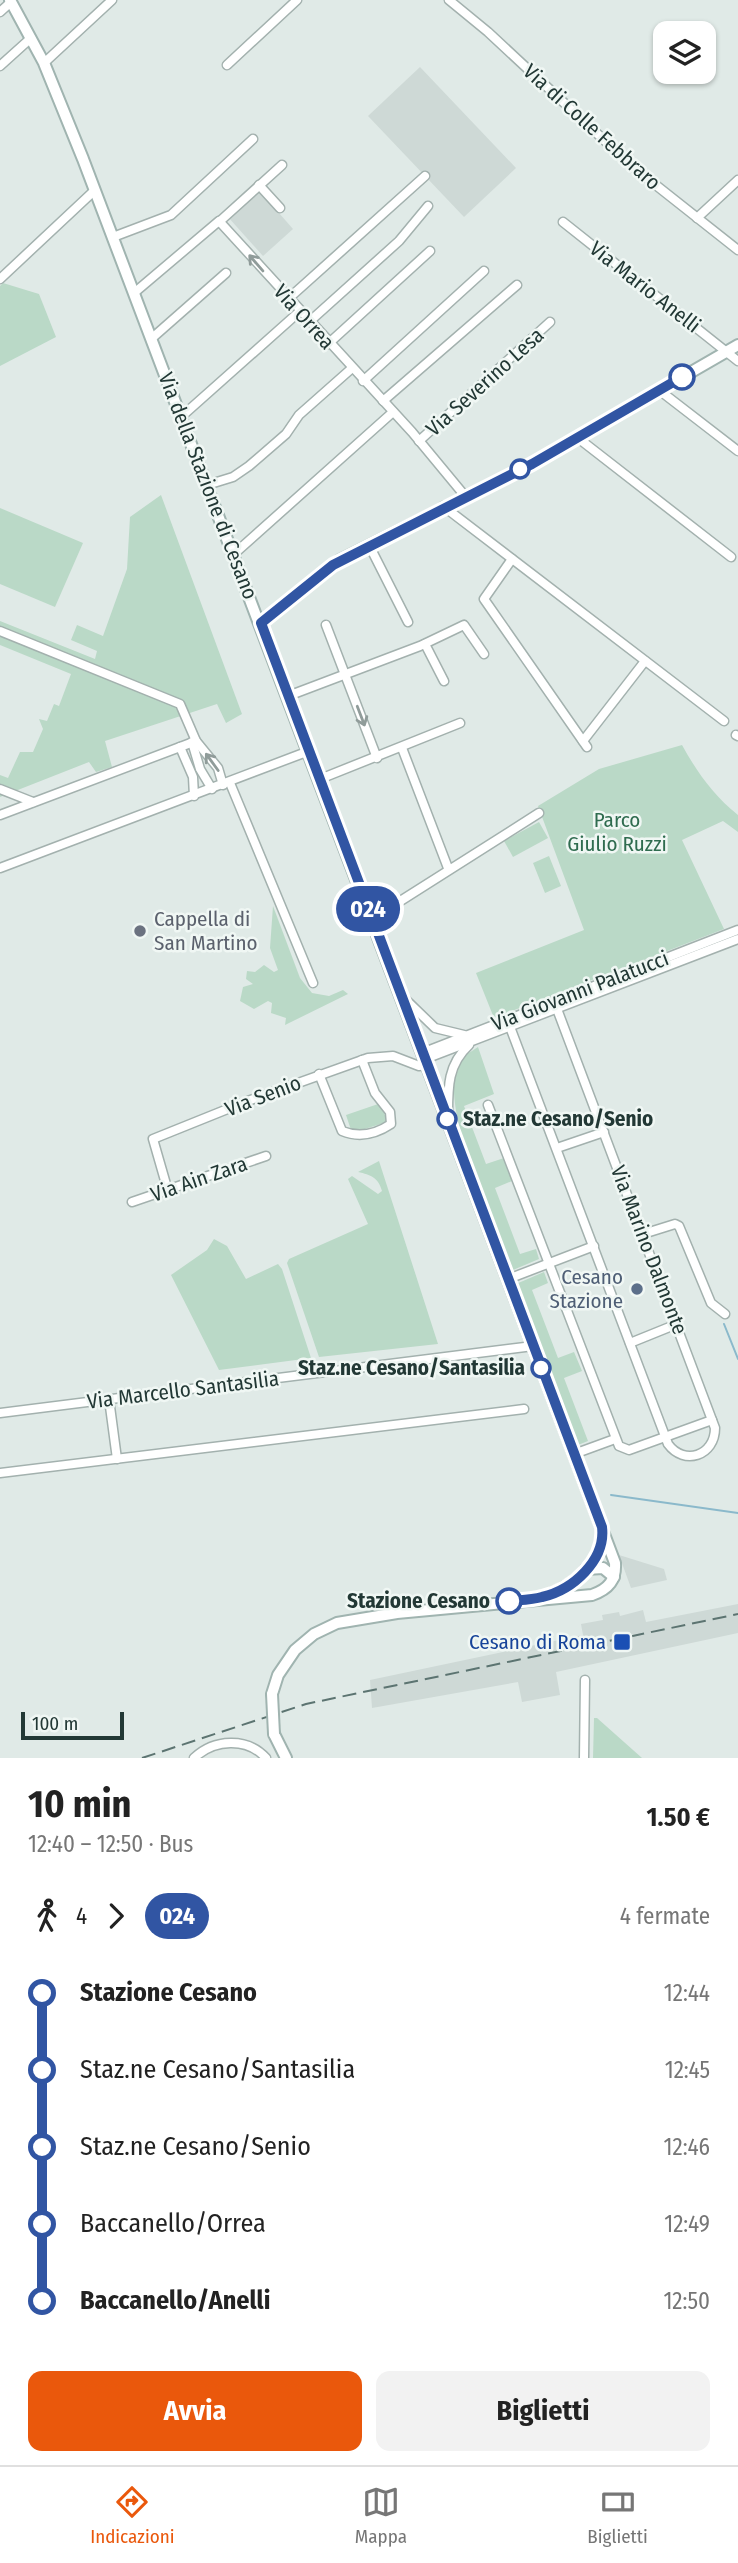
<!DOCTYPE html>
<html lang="it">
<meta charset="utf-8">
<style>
:root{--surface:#fff;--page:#f2f2f2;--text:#222;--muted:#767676;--line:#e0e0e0;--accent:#ea580c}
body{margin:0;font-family:"Fira Sans Condensed",sans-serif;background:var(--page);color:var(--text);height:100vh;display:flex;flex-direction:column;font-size:26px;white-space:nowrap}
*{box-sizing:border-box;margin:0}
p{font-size:23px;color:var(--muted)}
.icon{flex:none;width:38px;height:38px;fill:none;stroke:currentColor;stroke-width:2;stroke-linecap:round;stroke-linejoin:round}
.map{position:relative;height:1758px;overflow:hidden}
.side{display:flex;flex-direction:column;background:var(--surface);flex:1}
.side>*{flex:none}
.badge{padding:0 14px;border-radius:23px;font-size:24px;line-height:46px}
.buttons{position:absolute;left:653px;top:21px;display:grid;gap:14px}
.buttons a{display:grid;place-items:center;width:63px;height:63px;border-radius:14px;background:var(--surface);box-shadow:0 2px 5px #0004;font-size:35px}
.scale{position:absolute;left:21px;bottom:18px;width:103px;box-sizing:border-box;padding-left:7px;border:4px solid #223835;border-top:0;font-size:19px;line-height:24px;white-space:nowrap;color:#223835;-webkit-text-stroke:5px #f0f7f4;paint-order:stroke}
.map>.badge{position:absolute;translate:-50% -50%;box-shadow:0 0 0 4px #fff}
.legs{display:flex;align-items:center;gap:10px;height:77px;padding:0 28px;font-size:23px}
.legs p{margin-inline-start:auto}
.headline{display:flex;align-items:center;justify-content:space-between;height:119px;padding:0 28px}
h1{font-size:38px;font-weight:700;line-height:52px}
.cta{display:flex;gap:14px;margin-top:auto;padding:14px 28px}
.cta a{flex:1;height:80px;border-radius:14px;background:var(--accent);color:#fff;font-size:28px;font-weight:700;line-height:80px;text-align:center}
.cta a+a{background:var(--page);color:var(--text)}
ul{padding:0 28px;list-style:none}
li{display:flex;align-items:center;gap:24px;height:77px;font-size:26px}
li i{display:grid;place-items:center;width:10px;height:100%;margin:0 9px;background:currentColor}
li i::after{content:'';width:18px;height:18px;margin:-9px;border:5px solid;border-radius:50%;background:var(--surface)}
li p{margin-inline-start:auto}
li:first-child i{background:linear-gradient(#0000 50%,currentColor 0)}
li:last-child i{background:linear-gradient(currentColor 50%,#0000 0)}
.dock{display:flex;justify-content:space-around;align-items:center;height:98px;border-top:2px solid var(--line);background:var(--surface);font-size:19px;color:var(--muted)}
.dock a{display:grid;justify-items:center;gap:4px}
.dock .selected{color:var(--accent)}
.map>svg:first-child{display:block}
</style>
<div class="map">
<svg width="738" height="1758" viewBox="0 0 738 1758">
<rect width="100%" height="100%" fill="#e0eae7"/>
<g fill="#ced9d6">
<polygon points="420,67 516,168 464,217 368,116"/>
<polygon points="258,189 293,229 263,256 228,217"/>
<polygon points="619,1555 664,1569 667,1580 631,1588"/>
<polygon points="738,1604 738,1633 556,1672 560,1695 522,1702 518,1682 372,1708 370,1680 583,1635 581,1624 603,1620 602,1615 619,1612 620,1616 643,1610 646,1622"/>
</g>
<g fill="#bad9c7">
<polygon points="3,283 39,294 56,337 0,366 0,286"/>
<polygon points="161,495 242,714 226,723 217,704 105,741 112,767 96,772 89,762 0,797 0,775 8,778 20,752 33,752 43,729 39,719 47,721 54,704 59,706 71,674 0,645 0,621 95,659 97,651 71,640 77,625 103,636 127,569 130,517"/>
<polygon points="0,508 83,543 55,607 0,584"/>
<path d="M682 745C697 772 713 795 738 815V832L723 821 682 840 724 929 494 1018 476 973 584 930 538 806 599 769Z"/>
<polygon points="539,822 548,838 513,857 504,841"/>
<polygon points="549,856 561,886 545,893 533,863"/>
<polygon points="273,906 300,978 312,993 329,996 343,990 348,994 285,1025 286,1018 271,1013 272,1003 268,1001 254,1009 240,1001 243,987 253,984 246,979 247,971 255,972 264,965 274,972 278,970 270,948"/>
<path d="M478 1047 494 1094 464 1106 486 1164 504 1158 512 1181 495 1188 520 1254 536 1249 539 1259 513 1270C496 1225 438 1108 458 1065 461 1056 471 1052 478 1047Z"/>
<polygon points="381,1103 387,1122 352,1133 346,1115"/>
<path d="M379 1161 438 1344 319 1357 287 1263 289 1259 368 1224 348 1179 352 1176 378 1194 382 1191C378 1177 371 1175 358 1172Z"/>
<polygon points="214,1239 227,1246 246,1279 278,1264 282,1269 311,1358 219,1370 171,1275 207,1250"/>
<polygon points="544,1272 548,1283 532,1290 558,1358 574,1352 582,1371 564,1378 588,1441 578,1445 516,1284"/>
<polygon points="594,1718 597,1718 642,1758 593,1758"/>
</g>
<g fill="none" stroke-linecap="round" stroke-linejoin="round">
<g stroke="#8bb9cb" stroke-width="2">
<polyline points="724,1324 738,1359"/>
<polyline points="611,1495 738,1513"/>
</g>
<defs>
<g id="street">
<polyline points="449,0 488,32 633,167 738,250"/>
<polyline points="0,12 11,2"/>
<polyline points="44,63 112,0"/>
<polyline points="227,65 297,0"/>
<polyline points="0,66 31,38"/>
<polyline points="259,185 280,208"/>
<polyline points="697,218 738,180"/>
<polyline points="219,222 282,165"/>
<polyline points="563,222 738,361"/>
<polyline points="113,237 171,215 253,139"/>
<polyline points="0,279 95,190"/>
<polyline points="134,293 219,221 412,432 465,496"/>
<polyline points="288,299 425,176"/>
<polyline points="309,322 399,241 428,206"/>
<polyline points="151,339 226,273"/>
<polyline points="328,344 430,251"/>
<polyline points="363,381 484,271"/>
<polyline points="659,390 738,451"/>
<polyline points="383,401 517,285"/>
<polyline points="181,417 299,312"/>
<polyline points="578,438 731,557"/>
<polyline points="419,441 550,322"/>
<polyline points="207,485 233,477 249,466 286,434 299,415 351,369"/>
<polyline points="443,506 724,721"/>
<polyline points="369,545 408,622"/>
<polyline points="234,554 393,412"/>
<polyline points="512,559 484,599 587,747"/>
<polyline points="326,625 377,758"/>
<polyline points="0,631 180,704 196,741 218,768 223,785"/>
<polyline points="425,644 444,681"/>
<polyline points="288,696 420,646 464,625 484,654"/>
<polyline points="736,735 738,736"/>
<polyline points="583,741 645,661"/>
<polyline points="192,742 200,769 212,789"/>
<polyline points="180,747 193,777 194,796"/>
<polyline points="402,748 448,868"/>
<polyline points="320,779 460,723"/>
<polyline points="230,783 313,983"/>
<polyline points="0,789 33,802"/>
<polyline points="0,815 196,741"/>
<polyline points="0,868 309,751"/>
<polyline points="372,919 539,813"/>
<polyline points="403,997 435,1028 464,1035"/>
<path d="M507 1019 668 1444C684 1466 715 1456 715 1428L554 1001"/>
<polyline points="422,1053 738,930"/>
<polyline points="425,1059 738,939"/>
<path d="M319 1074 342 1131C359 1138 376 1134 391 1124L390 1112 375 1093 362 1060"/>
<polyline points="488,1105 619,1446 629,1450 712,1420"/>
<path d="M448 1117C448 1089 447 1065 469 1045"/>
<polyline points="557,1148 604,1132"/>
<polyline points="168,1191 153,1139 245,1102 368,1058 393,1056 419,1066 427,1065"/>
<polyline points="132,1202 266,1156"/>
<polyline points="643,1234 675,1224 679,1226 711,1303 725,1314"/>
<polyline points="508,1279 594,1246"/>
<polyline points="630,1343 677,1324"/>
<polyline points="109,1399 117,1459"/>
<polyline points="0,1413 533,1346"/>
<polyline points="574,1454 615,1439"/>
<polyline points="0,1473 524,1409"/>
<path d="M194 1758C214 1739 247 1737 266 1758"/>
<polyline points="584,1758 585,1680"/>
</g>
<g id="secondary">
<path d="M10 0 44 63 83 159 615 1563C616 1580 609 1589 592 1595L397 1613 337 1623 314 1634 295 1650 278 1675 272 1694"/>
<polyline points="261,623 340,560 532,464 738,345"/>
<polyline points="586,1569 603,1568 614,1577"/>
<path d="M548 1595C572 1586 605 1562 602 1532"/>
<polyline points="274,1734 286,1758"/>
</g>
</defs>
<use href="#street" stroke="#a3b1ae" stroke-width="11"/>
<use href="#secondary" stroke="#a0b4b0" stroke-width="14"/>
<use href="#street" stroke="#fff" stroke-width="8"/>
<use href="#secondary" stroke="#fff" stroke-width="10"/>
<polyline stroke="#5c7471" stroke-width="2" stroke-dasharray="14 7" stroke-linecap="butt" points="142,1758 306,1704 738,1614"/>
<defs>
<polyline id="secondary-bridge" points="272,1694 274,1734"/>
</defs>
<use href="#secondary-bridge" stroke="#a0b4b0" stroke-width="14" stroke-linecap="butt"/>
<use href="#secondary-bridge" stroke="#fff" stroke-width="10"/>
</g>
<defs><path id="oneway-shaft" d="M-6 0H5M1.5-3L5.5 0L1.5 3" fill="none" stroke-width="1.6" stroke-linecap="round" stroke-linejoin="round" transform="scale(1.75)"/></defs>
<g stroke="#909c9a">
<use href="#oneway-shaft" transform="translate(256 263) rotate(-131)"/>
<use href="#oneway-shaft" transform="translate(361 716) rotate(69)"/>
<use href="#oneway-shaft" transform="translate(212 762) rotate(-126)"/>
</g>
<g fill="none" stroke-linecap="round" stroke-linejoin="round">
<defs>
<path id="line-1" d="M509 1601C520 1600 532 1600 542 1597 573 1590 606 1560 602 1527L261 623 333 565 532 464 682 377"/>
</defs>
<use href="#line-1" stroke="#fff" stroke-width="16"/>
<use href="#line-1" stroke="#3155a3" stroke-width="10"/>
</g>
<g fill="#fff" stroke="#3155a3" stroke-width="3.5">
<circle cx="682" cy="377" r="12"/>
<circle cx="520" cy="469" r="9"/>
<circle cx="447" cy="1119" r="9"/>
<circle cx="541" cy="1368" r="9"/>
<circle cx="509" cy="1601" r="12"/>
</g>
<circle fill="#6b7280" stroke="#f0f7f4" stroke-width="2.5" cx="140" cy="931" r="7"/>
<circle fill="#5c6f8a" stroke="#f0f7f4" stroke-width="2.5" cx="637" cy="1289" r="7"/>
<rect fill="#1a4fb4" stroke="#f0f7f4" stroke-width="2.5" x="613" y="1633" width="18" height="18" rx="3.5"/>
<g text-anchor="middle" stroke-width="5" stroke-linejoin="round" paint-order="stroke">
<g font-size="21" fill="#223835" stroke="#f0f7f4">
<text transform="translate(592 127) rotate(42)" y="7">Via di Colle Febbraro</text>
<text transform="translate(645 287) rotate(38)" y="7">Via Mario Anelli</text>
<text transform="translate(304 317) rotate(48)" y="7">Via Orrea</text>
<text transform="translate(485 382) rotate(-42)" y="7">Via Severino Lesa</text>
<text transform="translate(208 486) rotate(69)" y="7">Via della Stazione di Cesano</text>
<text transform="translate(580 991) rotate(-21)" y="7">Via Giovanni Palatucci</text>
<text transform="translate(263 1096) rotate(-21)" y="7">Via Senio</text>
<text transform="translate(199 1179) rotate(-19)" y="7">Via Ain Zara</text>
<text transform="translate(649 1250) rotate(69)" y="7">Via Marino Dalmonte</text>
<text transform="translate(183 1390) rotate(-7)" y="7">Via Marcello Santasilia</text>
</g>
<g font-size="21" fill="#2f6c4f" stroke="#f0f7f4">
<text x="617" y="827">Parco<tspan x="617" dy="24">Giulio Ruzzi</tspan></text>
</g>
<g font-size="21" fill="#5b616d" stroke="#f0f7f4" text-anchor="start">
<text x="154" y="926">Cappella di<tspan x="154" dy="24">San Martino</tspan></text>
</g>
<g font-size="21" font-weight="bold" fill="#223835" stroke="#f0f7f4" text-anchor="end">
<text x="463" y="1126" text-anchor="start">Staz.ne Cesano/Senio</text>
<text x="525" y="1375">Staz.ne Cesano/Santasilia</text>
<text x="490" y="1608">Stazione Cesano</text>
</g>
<g font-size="21" fill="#4e5e75" stroke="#f0f7f4" text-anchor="end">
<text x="623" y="1284">Cesano<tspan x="623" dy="24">Stazione</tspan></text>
</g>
<g font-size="21" fill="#164399" stroke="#f0f7f4" text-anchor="end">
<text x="606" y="1649">Cesano di Roma</text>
</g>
</g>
</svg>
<div class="buttons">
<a><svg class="icon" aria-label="layers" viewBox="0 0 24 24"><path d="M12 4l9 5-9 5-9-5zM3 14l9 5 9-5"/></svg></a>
</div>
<div class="scale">100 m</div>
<b class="badge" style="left:368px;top:909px;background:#3155a3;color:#fff">024</b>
</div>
<section class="side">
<div class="headline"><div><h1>10 min</h1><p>12:40 – 12:50 · Bus</p></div><b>1.50 €</b></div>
<div class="legs"><svg class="icon" aria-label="walk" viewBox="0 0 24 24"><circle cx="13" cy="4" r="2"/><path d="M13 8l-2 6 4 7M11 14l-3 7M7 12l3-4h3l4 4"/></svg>4<svg class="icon" aria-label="forward" viewBox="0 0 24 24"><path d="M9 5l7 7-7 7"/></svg><b class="badge" style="background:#3155a3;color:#fff">024</b><p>4 fermate</p></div>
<ul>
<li><i style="color:#3155a3"></i><b>Stazione Cesano</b><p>12:44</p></li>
<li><i style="color:#3155a3"></i><span>Staz.ne Cesano/Santasilia</span><p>12:45</p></li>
<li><i style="color:#3155a3"></i><span>Staz.ne Cesano/Senio</span><p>12:46</p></li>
<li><i style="color:#3155a3"></i><span>Baccanello/Orrea</span><p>12:49</p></li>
<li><i style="color:#3155a3"></i><b>Baccanello/Anelli</b><p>12:50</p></li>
</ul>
<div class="cta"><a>Avvia</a><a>Biglietti</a></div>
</section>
<nav class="dock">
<a class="selected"><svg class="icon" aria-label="directions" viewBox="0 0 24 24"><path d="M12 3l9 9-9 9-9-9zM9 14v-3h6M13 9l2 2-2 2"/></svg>Indicazioni</a>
<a><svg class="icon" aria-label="map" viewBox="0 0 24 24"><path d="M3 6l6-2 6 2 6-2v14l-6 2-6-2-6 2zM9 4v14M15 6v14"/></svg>Mappa</a>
<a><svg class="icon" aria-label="tickets" viewBox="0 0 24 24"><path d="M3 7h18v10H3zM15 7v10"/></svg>Biglietti</a>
</nav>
